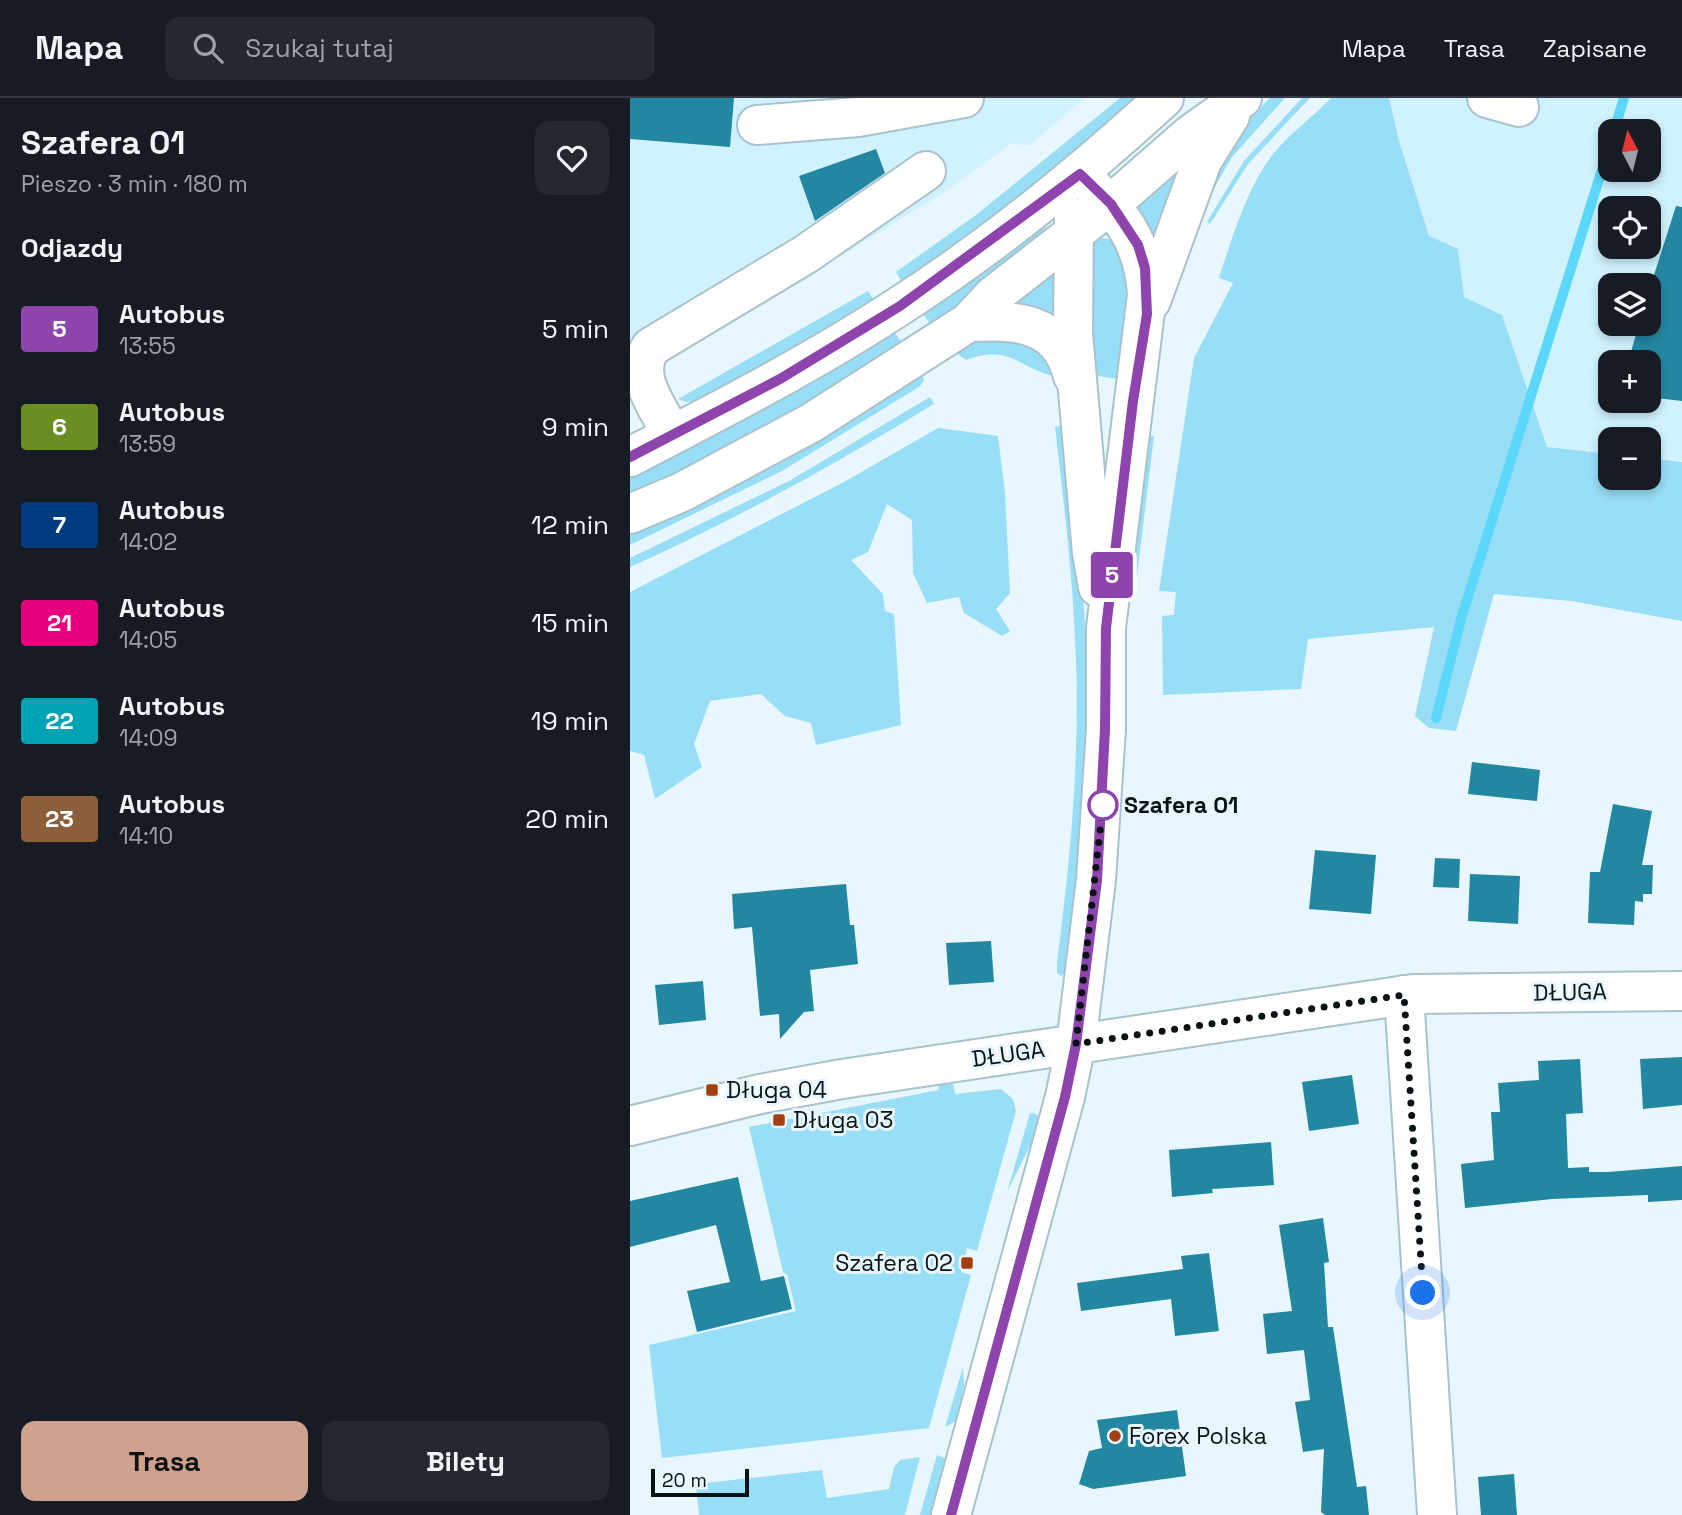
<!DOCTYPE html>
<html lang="pl">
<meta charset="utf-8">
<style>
:root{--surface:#171b24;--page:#242831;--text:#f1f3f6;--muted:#9ea1a6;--line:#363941;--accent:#cea28e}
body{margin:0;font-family:"Space Grotesk",sans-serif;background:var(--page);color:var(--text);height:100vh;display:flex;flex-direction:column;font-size:26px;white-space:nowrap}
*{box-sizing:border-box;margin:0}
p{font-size:23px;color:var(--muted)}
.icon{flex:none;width:38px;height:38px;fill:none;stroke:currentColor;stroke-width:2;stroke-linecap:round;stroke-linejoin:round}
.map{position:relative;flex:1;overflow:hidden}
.details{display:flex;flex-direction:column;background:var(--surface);width:630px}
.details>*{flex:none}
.badge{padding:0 14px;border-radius:5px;font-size:24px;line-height:46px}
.needle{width:46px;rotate:353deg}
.fabs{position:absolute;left:968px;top:21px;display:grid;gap:14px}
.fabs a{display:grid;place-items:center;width:63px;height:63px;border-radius:14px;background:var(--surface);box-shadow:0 4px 10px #0003;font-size:35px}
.scale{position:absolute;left:21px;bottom:18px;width:98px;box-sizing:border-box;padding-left:7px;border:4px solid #081114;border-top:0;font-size:19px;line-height:24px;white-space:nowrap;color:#081114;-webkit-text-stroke:5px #e8f7fd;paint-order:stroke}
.you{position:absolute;width:35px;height:35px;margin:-18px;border:5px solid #fff;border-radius:50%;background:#1a73e8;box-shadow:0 0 0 10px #1a73e833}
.map>.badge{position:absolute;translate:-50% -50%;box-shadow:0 0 0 4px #fff}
h2{padding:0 21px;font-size:26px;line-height:63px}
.round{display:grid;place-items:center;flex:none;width:74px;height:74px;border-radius:14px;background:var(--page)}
.head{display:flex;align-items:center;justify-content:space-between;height:119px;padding:0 21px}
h1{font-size:33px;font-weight:700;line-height:52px}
.button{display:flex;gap:14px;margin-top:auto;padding:14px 21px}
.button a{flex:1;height:80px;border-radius:14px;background:var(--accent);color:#111;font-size:28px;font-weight:700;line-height:80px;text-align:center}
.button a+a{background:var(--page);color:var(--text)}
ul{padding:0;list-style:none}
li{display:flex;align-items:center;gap:21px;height:98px;padding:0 21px}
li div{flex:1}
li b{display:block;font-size:26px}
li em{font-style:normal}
li .badge{min-width:77px;font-weight:700;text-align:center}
header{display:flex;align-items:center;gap:42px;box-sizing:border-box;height:98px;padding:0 35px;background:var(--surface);border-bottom:2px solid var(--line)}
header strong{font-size:33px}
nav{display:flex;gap:38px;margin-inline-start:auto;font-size:24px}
.search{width:490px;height:63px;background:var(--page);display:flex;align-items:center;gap:18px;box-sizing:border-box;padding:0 24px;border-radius:14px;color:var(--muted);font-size:26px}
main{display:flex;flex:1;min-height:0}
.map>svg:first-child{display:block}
</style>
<header>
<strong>Mapa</strong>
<div class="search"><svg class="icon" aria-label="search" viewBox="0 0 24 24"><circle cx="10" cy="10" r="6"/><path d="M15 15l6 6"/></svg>Szukaj tutaj</div>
<nav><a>Mapa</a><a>Trasa</a><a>Zapisane</a></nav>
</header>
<main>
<section class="details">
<div class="head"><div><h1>Szafera 01</h1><p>Pieszo · 3 min · 180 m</p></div><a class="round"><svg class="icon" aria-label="heart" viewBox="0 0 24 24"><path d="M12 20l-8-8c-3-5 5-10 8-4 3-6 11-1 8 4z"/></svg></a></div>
<h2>Odjazdy</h2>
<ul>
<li><span class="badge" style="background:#8e44ad;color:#fff">5</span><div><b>Autobus</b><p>13:55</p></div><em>5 min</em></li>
<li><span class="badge" style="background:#6b8e23;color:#fff">6</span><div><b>Autobus</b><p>13:59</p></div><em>9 min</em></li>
<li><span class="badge" style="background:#003b80;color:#fff">7</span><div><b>Autobus</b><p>14:02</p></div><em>12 min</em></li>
<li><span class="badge" style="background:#e6007e;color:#fff">21</span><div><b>Autobus</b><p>14:05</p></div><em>15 min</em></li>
<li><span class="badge" style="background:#00a3b4;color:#fff">22</span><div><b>Autobus</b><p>14:09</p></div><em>19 min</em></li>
<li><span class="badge" style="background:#8b5e3c;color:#fff">23</span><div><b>Autobus</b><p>14:10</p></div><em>20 min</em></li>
</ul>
<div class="button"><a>Trasa</a><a>Bilety</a></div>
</section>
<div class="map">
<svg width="1052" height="1417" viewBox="0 0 1052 1417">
<rect width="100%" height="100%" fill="#e8f7fd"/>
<g fill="#cff2fe" fill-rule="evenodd">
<polygon points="0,0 455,0 400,47 381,46 318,92 116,216 0,276"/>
<path d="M759 0H1052V363L1019 360 1018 341H980V356L917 349 872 217 833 199 828 151 799 139 769 43ZM980 33H1018V72H980ZM980 110H1018V149H980ZM980 187H1018V226H980ZM980 264H1018V303H980Z"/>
</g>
<g fill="#98def6">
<polygon points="490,0 509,0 419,76 272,184 266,174 346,117"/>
<path d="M640 0H655L602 59 567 120C582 76 605 32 640 0Z"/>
<polygon points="672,0 680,0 618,66 580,126 577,124 614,63"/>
<path d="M701 0H759L769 43 799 138 828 151 834 199 872 217 917 349 980 356V380H1018L1019 360 1052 364V523L941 503 864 496 826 633 799 630 785 618 804 529 678 541 671 591 533 597 532 518 544 517 546 494 529 493 564 260 603 185 589 180C603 138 616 92 643 56 659 36 683 19 701 0Z"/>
<polygon points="564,50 529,150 503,111"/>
<polygon points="419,128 423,128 426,135 302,229 292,214 399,137"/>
<polygon points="470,139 488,144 503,169 488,281 461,277 453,150"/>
<polygon points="421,172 425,176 432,224 375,203"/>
<polygon points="238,193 244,202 72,302 57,304 48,301"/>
<polygon points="263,232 274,248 197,295 0,398 0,378 41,359"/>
<path d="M363 239C389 245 416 249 424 278 388 270 381 246 336 262L326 255 348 242Z"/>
<path d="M293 277 294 283 289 289 152 373 0 447V437C102 392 198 335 293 277Z"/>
<path d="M300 299 304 306C206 366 105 422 0 469V460L159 383Z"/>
<path d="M434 327C442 401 454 476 456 550 459 659 449 767 436 875L431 878 427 875V864C441 758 451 648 445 541 442 470 433 399 425 329Z"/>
<polygon points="308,330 368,338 375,394 380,495 366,511 380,533 372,538 334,515 329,499 297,505 283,475 282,422 257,406 238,454 221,462 253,496 255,513 264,516 271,627 186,647 181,625 155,618 131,596 80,603 64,646 72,669 25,701 14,657 0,653 0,494 214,384"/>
<polygon points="517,337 524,338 507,478 502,469"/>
<polygon points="323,985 325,996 371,991 383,1001 386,1013 347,1153 337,1150 331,1174 341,1177 299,1330 32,1360 19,1247 166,1213 157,1177 153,1174 119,1029 309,992 308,987"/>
<polygon points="400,1015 406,1016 409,1020 405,1038 377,1094"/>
<polygon points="333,1269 334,1288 326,1323 315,1329"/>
<polygon points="307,1357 316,1361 301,1417 290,1417"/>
<polygon points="290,1359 275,1417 69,1417 66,1386 192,1372 197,1400 259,1391 264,1369 270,1362"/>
</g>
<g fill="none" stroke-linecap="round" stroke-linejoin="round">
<g stroke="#5cd7fc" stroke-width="10">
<polyline points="984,33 994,0"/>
<polyline points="806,620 831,521 980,46"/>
</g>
</g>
<g fill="#2487a2">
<polygon points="0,0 104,0 100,49 0,41"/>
<polygon points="246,51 255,75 185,123 169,78"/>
<polygon points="1046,108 1052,109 1052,303 1018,299 1018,264 998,264 1009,226 1018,226 1018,196"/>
<polygon points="842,664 910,672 907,703 838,696"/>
<polygon points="983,706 1022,713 1012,767 1023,767 1022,796 1013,796 1013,804 1005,803 1004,827 958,825 960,774 970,774"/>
<polygon points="685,752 746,757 741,816 679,811"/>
<polygon points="805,760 830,761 829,790 803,789"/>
<polygon points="840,776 890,778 888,826 838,823"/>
<polygon points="216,786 220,827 224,827 228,866 180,872 184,913 174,914 150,941 149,916 130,918 122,829 104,831 102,796"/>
<polygon points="361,843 364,884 319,887 316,845"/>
<polygon points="73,883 76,922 29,927 25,887"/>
<polygon points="1052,959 1052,1007 1013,1011 1010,961"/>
<polygon points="950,961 953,1015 936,1016 938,1070 959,1069 959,1074 978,1074 1052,1068 1052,1102 1018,1104 1018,1097 922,1101 835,1110 831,1066 864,1062 861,1014 870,1014 868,985 909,982 908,963"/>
<polygon points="722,977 729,1026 679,1033 672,984"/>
<polygon points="641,1044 644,1087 582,1091 583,1095 542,1099 539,1052"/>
<polygon points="108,1079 131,1183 154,1178 162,1211 67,1234 57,1193 100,1184 86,1127 0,1149 0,1103"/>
<polygon points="693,1120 699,1164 694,1165 698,1229 703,1229 727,1389 736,1388 739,1417 695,1417 691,1414 694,1351 673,1354 665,1304 680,1302 674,1252 637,1256 633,1216 662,1213 649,1127"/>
<polygon points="579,1155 589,1233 545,1238 541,1201 451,1213 447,1185 553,1171 551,1158"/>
<polygon points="547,1312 556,1378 463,1391 449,1386 459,1353 472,1350 467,1322"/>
<polygon points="884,1376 887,1417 851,1417 848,1379"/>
</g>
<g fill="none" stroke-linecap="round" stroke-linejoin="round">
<defs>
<g id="minor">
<polyline points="857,0 889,9"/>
<polyline points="127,27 228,19 334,0"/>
<polyline points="444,120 443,235 462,455 468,489"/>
<polyline points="521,203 572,63 600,18"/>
<path d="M339 224C387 222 429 223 443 278"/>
<path d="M42 337C29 310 1 278 21 249L176 156 296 73"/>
<path d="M0 359C91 312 182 265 268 209 363 148 451 76 534 0"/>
<polyline points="0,416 52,394 181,325 339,224 363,198 481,106 561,36 612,0"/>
<polyline points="774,897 807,1417"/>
<polyline points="0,1028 130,996 212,981 783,896 1052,893"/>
<path d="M321 1417 435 999 446 946 466 782 476 631V530L517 197C514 142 489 113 450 77"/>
</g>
</defs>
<use href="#minor" stroke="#a9c2cb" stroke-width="42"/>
<use href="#minor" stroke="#fff" stroke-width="38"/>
</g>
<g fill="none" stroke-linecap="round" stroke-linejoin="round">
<defs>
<polyline id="line" points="0,359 150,281 270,208 450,76 481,106 508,147 515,170 517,216 503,303 476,530 475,631 467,782 446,946 435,999 321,1417"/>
</defs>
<use href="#line" stroke="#fff" stroke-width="16"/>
<use href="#line" stroke="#8e44ad" stroke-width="10"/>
<polyline stroke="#081114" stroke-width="7" stroke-dasharray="0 12.6" points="473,707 446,946 774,897 793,1195"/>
</g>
<circle fill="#fff" stroke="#8e44ad" stroke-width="3.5" cx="473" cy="707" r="14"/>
<g fill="#a33e10" stroke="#e8f7fd" stroke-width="2.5">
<rect x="75" y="985" width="14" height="14" rx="3.5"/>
<rect x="142" y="1015" width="14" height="14" rx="3.5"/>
<rect x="330" y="1158" width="14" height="14" rx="3.5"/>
<circle cx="485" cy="1338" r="7"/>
</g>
<g text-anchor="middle" stroke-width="6" stroke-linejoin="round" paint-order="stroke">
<g font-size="23" font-weight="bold" fill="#081114" stroke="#e8f7fd" text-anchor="start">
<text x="494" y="715">Szafera 01</text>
</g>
<g font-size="23" fill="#081114" stroke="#e8f7fd">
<text transform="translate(940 894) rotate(-1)" y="8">DŁUGA</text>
<text transform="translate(378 956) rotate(-8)" y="8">DŁUGA</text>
</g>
<g font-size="23" fill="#081114" stroke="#e8f7fd" text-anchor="start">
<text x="96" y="1000">Długa 04</text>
<text x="163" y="1030">Długa 03</text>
<text x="323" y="1173" text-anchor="end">Szafera 02</text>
<text x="499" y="1346">Forex Polska</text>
</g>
</g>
</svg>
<div class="fabs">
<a><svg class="needle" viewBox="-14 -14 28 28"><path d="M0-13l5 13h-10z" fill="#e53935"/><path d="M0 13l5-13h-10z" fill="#9ea1a6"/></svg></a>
<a><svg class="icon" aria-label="locate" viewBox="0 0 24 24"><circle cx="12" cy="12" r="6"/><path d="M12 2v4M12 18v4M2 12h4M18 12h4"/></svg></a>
<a><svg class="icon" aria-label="layers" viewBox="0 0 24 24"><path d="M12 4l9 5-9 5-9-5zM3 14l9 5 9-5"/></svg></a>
<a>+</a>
<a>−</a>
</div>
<div class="scale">20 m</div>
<div class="you" style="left:793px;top:1195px"></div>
<b class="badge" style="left:482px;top:477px;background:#8e44ad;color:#fff">5</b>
</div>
</main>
